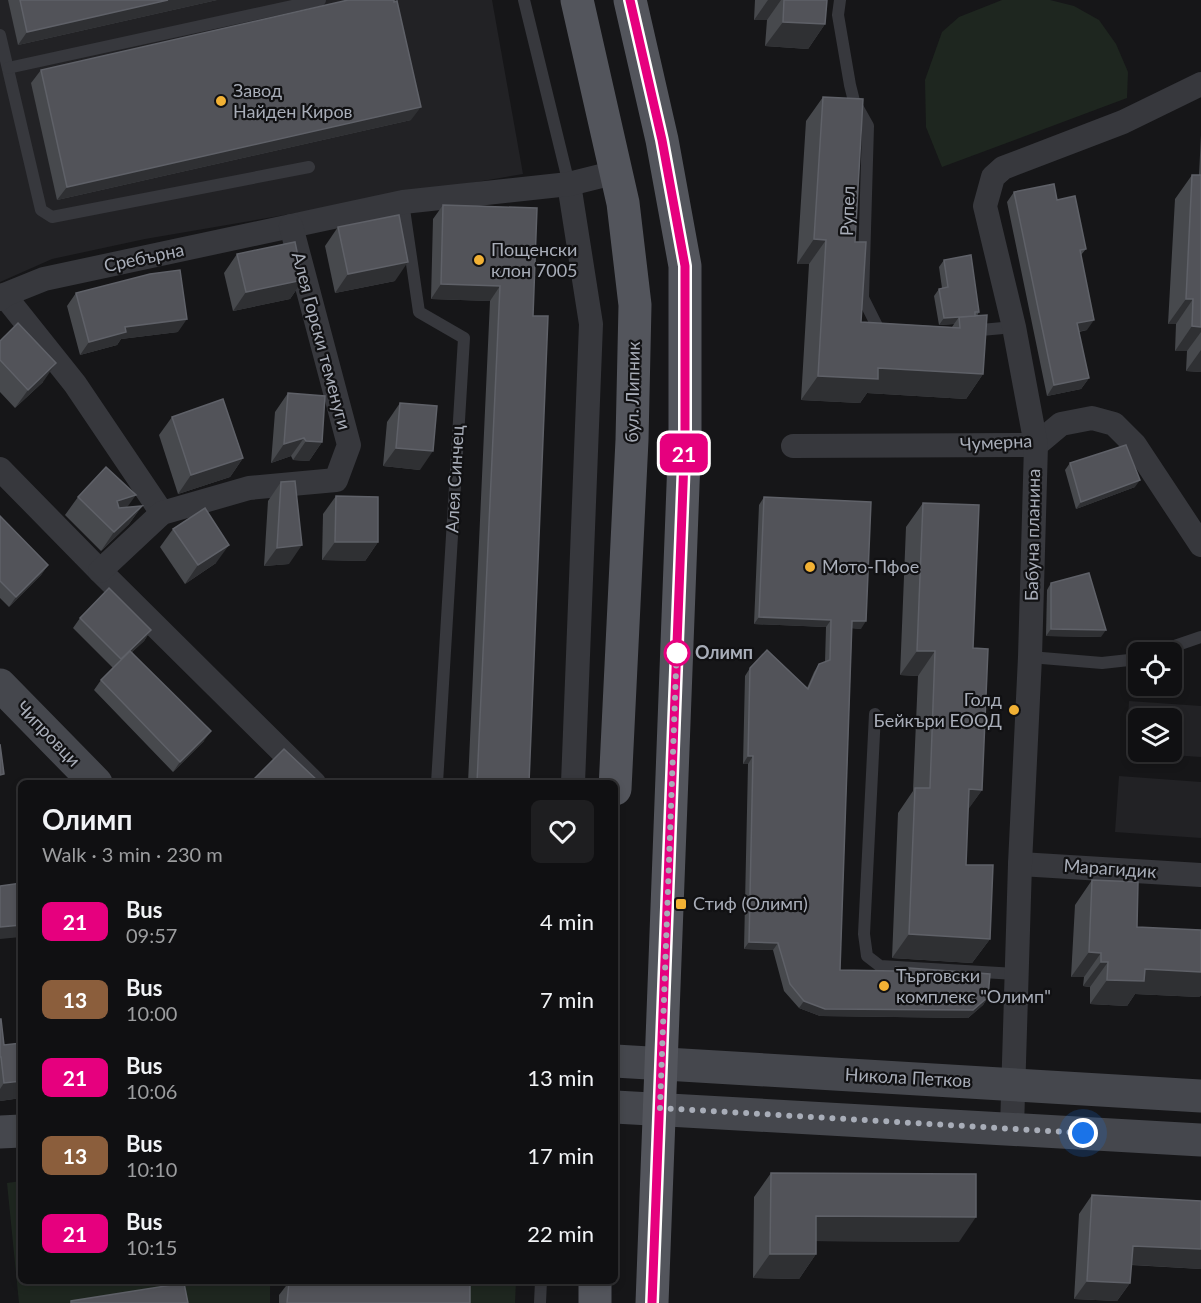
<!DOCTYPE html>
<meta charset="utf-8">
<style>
:root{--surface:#101012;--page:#1e1e20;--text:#f1f3f6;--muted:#9c9d9f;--line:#303032}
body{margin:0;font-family:Lato,sans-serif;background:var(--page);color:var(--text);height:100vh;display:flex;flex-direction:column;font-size:22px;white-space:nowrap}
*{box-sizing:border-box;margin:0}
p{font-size:20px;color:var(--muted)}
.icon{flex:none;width:33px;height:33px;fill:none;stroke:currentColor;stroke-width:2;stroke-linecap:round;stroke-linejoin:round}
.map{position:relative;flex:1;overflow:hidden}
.drawer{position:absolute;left:18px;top:780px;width:600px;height:504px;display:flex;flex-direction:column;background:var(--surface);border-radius:9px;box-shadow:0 3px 9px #0003,0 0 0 2px var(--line)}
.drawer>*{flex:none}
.badge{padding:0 12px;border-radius:9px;font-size:21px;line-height:39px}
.tools{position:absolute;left:1128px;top:642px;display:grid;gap:12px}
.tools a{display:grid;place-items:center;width:54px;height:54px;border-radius:9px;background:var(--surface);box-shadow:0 3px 9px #0003,0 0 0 2px var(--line);font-size:30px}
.you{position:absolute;width:30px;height:30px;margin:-15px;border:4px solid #fff;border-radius:50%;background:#1a73e8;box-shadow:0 0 0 9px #1a73e833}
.map>.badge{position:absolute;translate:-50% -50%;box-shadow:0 0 0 3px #fff}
.round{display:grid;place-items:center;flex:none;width:63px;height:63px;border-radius:9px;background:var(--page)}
.summary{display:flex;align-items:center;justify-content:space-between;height:102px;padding:0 24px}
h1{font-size:28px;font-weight:700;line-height:45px}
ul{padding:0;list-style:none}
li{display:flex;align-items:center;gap:18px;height:78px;padding:0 24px}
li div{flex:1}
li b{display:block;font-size:22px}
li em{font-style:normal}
li .badge{min-width:66px;font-weight:700;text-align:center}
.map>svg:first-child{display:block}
</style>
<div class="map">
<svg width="1201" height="1303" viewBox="0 0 1201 1303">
<rect width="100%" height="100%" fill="#161618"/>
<g fill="#222225" fill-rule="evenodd">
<polygon points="0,0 492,0 523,174 145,239 52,259 0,282"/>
<path d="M1129 701 1201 706V757L1126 752ZM1172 718V752H1138V718Z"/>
<polygon points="1119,776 1201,782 1201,838 1115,832"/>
</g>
<g fill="#1e261f">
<polygon points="1002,0 1050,0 1074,6 1099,20 1116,44 1128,72 1127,98 942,167 926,127 925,80 942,32 959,17"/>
<polygon points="21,1181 21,1281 270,1281 270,1303 19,1303 7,1183"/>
<polygon points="403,1281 516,1281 515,1303 461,1303"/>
</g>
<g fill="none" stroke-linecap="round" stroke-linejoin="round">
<g stroke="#37383d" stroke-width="12">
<polyline points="524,0 569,184"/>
<polyline points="840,0 838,15 850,85 854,101 868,126 863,298 879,330 885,332"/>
<polyline points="0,35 41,210 52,217 309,167"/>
<polyline points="8,68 320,0"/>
<polyline points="403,202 419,312 464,338 437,783"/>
<polyline points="970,331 1014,327"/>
<polyline points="1157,652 1201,637"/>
<polyline points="1030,657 1102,663 1138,659"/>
<polyline points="875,714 864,934 867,956 880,966 1016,974"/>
<polyline points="540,1303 541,1281"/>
</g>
<g stroke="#37383d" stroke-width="24">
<polyline points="569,184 591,324 573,783"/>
<polyline points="4,295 75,384 162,513"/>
<polyline points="0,299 4,295 44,279 403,202 569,184 617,172"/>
<polyline points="793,446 1036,445 1061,424 1092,418 1114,424 1135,445 1201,545"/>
<polyline points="0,469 100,571 314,783"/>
<polyline points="100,571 162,513 249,488 336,480 349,445 291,226"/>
<polyline points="1020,864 1201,875"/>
<polyline points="1012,1128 1020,864 1030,657 1036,445 1014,327 985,206 993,177 1003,168 1123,122 1201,84"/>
</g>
<g stroke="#45474d" stroke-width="33">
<polyline points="0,685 96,783"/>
<polyline points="615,1061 1201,1096"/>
<polyline points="615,1107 1201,1140"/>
<polyline points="0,1132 21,1131"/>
</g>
<g stroke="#53555c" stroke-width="33">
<polyline points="577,0 623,203 635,305 632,440 615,789"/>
<polyline points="630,0 662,140 685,266 685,433 652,1303"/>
<polyline points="595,1303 595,1281"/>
</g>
</g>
<g fill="#47494d">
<polygon points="8,0 217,0 18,45"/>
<polygon points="755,0 827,0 825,24 808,49 765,46 767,20 754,20"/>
<polygon points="41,70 411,120 57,200 31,83"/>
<polygon points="823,97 855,242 861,322 952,327 954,324 939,325 934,296 939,289 942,288 939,267 944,260 979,312 977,316 983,374 966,399 867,393 860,403 801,400 809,264 797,264 806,121"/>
<polygon points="1201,135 1201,372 1186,371 1187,351 1175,351 1176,324 1168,324 1175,199 1192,175 1199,175"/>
<polygon points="1014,192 1057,200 1086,249 1081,255 1087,330 1079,332 1089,378 1081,389 1047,396 1007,202"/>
<polygon points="443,205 533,316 529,783 468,783 490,301 431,299 433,219"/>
<polygon points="338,227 395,281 335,293 325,246"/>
<polygon points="237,254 303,280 290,299 233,311 224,273"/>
<polygon points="76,293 178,332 121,339 117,345 80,355 67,306"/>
<polygon points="0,341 43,382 15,408 0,392"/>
<polygon points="288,393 322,442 309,461 293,460 291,456 271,463 275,412"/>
<polygon points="400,403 420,470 383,466 387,422"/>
<polygon points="172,417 243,458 230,477 178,494 159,435"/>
<polygon points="1070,463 1135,487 1076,509 1065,470"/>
<polygon points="281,482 289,564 264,566 268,501"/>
<polygon points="336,496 378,542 365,561 322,560 323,514"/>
<polygon points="78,497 127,507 142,506 129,524 101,551 65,515"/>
<polygon points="764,497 861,629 852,628 840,970 894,971 896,967 988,997 983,1005 968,1018 820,1016 799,1008 784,991 773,950 744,949 748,764 743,764 745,676 750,668 807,688 814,672 819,664 825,662 826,627 754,624 759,505"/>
<polygon points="923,503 973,648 982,790 968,809 966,865 990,939 972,963 892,958 898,813 913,791 918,676 900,675 906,527"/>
<polygon points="0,516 48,565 41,575 9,607 0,598"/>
<polygon points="173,529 216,563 185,584 160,547"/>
<polygon points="1051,583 1101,637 1046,636 1047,590"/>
<polygon points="80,618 151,630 144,641 132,652 204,741 173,772 94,690 101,680 113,668 73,628"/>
<polygon points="1092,880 1137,927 1201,930 1201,995 1199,997 1135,994 1127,1006 1090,1004 1090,987 1083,986 1084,977 1071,977 1075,905"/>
<polygon points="0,1019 4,1045 21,1043 21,1098 0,1101"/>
<polygon points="771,1173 959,1242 816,1241 816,1254 799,1279 753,1278 754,1197"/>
<polygon points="1092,1195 1201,1201 1201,1269 1131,1265 1130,1283 1117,1301 1074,1299 1079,1214"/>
<polygon points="289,1282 470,1303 279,1303 279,1295"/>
</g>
<g fill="#2f3033">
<polygon points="168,0 217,0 18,45 27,32"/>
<polygon points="768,0 781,0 767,20 754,20"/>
<polygon points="783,22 825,24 808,49 765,46"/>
<polygon points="421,107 411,120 57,200 67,187"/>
<polygon points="814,239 826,240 809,264 797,264"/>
<polygon points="408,262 395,281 335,293 348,274"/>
<polygon points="303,280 290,299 233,311 246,292"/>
<polygon points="441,284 500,286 490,301 431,299"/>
<polygon points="1186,299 1193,299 1176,324 1168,324"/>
<polygon points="959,317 954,324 939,325 944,318"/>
<polygon points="187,319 178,332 121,339 117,345 80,355 89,342 125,327"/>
<polygon points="1094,320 1087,330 1070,333 1077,323"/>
<polygon points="1192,326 1201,327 1201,332 1187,351 1175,351"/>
<polygon points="1201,350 1201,372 1186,371"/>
<polygon points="56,363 43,382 15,408 28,390"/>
<polygon points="878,368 983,374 966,399 867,393 860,403 801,400 818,376"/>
<polygon points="1089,378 1081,389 1047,396 1054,385"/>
<polygon points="304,438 291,456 271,463 284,444"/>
<polygon points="306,441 322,442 309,461 293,460"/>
<polygon points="396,448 433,451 420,470 383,466"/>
<polygon points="243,458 230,477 178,494 191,475"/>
<polygon points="1140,480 1135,487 1076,509 1081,502"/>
<polygon points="136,495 123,513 104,520 117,501"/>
<polygon points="142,506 129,524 101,551 114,532"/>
<polygon points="335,542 378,542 365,561 322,560"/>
<polygon points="229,545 216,563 185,584 198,565"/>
<polygon points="302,545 289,564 264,566 277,548"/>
<polygon points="48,565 41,575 9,607 16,597"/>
<polygon points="759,617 831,620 826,627 754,624"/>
<polygon points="852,621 866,621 861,629 847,628"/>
<polygon points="1051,629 1106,630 1101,637 1046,636"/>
<polygon points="151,630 144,641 114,669 121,659"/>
<polygon points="917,651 935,651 918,676 900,675"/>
<polygon points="211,731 204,741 173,772 180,762"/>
<polygon points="748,756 753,756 748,764 743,764"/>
<polygon points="969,789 982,790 965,814"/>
<polygon points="21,925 21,937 0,939 0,927"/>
<polygon points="909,934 990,939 972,963 892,958"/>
<polygon points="749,942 778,943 773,950 744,949"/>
<polygon points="1089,952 1101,953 1084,977 1071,977"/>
<polygon points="1101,962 1108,962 1090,987 1083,986"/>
<polygon points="1145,969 1201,972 1201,995 1199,997 1135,994 1127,1006 1090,1004 1107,980"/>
<polygon points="988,997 983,1005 968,1018 820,1016 799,1008 804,1001"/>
<polygon points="21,1081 21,1098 0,1101 0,1089 4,1083"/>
<polygon points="816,1216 976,1217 959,1242 799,1241"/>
<polygon points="1133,1246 1201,1249 1201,1269 1120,1264"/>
<polygon points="770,1254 816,1254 799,1279 753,1278"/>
<polygon points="1087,1281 1130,1283 1117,1301 1074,1299"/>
</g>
<g fill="#525359" stroke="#5f6168" stroke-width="1.5">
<polygon points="20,0 168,0 27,32"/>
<polygon points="348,0 394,0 394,2 397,1 421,107 67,187 41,70"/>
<polygon points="784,0 827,0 825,24 783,22"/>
<polygon points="823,97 863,99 855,242 866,242 861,322 960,328 959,317 987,315 983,374 878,368 878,379 818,376 826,240 814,239"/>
<polygon points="1192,175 1201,175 1201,327 1192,326 1193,299 1186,299"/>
<polygon points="1054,184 1057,200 1075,196 1086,249 1080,250 1094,320 1077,323 1089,378 1054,385 1014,192"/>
<polygon points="443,205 537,208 533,316 548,316 529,783 477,783 500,286 441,284"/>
<polygon points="399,215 408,262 348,274 338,227"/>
<polygon points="295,242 303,280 246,292 237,254"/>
<polygon points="971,255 979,312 975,312 975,316 944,318 939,289 948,287 944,260"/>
<polygon points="180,270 187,319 125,327 126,332 89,342 76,293 150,274"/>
<polygon points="18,323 56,363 28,390 0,360 0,341"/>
<polygon points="288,393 325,396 322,442 306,441 304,438 284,444"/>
<polygon points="223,399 243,458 191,475 172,417"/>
<polygon points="400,403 437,406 433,451 396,448"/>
<polygon points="1126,445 1140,480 1081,502 1070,463"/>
<polygon points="106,467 136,495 117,501 119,508 142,506 114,532 78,497"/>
<polygon points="295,481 302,545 277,548 281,482"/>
<polygon points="336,496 378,497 378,542 335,542"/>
<polygon points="764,497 871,502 866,621 852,621 840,970 896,971 896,967 990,974 988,997 973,1010 825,1009 804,1001 790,984 778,943 749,942 753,756 748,756 750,668 767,650 808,689 819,664 830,660 831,620 759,617"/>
<polygon points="923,503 979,505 973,648 988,649 982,790 969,789 966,865 993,865 990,939 909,934 915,788 930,788 935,651 917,651"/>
<polygon points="205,508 229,545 198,565 173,529"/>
<polygon points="0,516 48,565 16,597 0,581"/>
<polygon points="1089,573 1106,630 1051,629 1051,583"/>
<polygon points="109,588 151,630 121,659 80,618"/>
<polygon points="130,651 211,731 180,762 101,680"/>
<polygon points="0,744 4,774 0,775"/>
<polygon points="284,749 320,783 250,783"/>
<polygon points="1092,880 1138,882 1137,927 1201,930 1201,972 1145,969 1144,981 1107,980 1108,962 1101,962 1101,953 1089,952"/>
<polygon points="21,883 21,925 0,927 0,886"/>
<polygon points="0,1019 1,1019 4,1045 21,1043 21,1081 4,1083 1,1057 0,1057"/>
<polygon points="771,1173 976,1174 976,1217 816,1216 816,1254 770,1254"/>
<polygon points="1092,1195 1201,1201 1201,1249 1133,1246 1130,1283 1087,1281"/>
<polygon points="291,1281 470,1281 470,1303 287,1303 289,1282"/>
<polygon points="184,1283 188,1303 71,1303 71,1301"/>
</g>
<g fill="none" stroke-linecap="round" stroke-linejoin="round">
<defs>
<polyline id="line" points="630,0 662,140 685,266 685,433 652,1303"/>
</defs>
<use href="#line" stroke="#fff" stroke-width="14"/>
<use href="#line" stroke="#e6007e" stroke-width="9"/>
<polyline stroke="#a8adb8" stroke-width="6" stroke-dasharray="0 10.8" points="677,653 677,643 660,1108 1083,1133"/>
</g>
<g fill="#f2b134" stroke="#111113" stroke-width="2">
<circle cx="221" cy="101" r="6"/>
<circle cx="479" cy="260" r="6"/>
<circle cx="810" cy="567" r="6"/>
<circle cx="1014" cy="710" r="6"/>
<rect x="675" y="898" width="12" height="12" rx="3"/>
<circle cx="884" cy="986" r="6"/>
</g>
<circle fill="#fff" stroke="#e6007e" stroke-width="3" cx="677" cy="653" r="12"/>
<g text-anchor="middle" stroke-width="4.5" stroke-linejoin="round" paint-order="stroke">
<g font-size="18" fill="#a8adb8" stroke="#111113" text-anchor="start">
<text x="233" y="97">Завод<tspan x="233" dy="21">Найден Киров</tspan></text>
<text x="491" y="256">Пощенски<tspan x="491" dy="21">клон 7005</tspan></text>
<text x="822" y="573">Мото-Пфое</text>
<text x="1002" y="706" text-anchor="end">Голд<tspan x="1002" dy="21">Бейкъри ЕООД</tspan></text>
<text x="693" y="910">Стиф (Олимп)</text>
<text x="896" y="982">Търговски<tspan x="896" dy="21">комплекс "Олимп"</tspan></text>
</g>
<g font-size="18" fill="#a8adb8" stroke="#111113">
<text transform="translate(848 211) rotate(-88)" y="6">Рупел</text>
<text transform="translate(144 258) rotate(-12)" y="6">Сребърна</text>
<text transform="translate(321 341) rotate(75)" y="6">Алея Горски теменуги</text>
<text transform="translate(633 392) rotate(-89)" y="6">бул. Липник</text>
<text transform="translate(996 443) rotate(-3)" y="6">Чумерна</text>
<text transform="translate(455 479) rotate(-87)" y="6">Алея Синчец</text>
<text transform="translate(1033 535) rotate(-89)" y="6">Бабуна планина</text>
<text transform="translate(48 734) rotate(46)" y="6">Чипровци</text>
<text transform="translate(1110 869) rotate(4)" y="6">Марагидик</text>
<text transform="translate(908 1078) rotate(3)" y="6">Никола Петков</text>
</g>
<g font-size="18" font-weight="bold" fill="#a8adb8" stroke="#111113" text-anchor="start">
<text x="695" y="659">Олимп</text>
</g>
</g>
</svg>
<div class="tools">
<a><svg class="icon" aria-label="locate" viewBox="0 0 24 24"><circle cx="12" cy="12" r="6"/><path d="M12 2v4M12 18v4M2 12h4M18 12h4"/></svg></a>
<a><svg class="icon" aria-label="layers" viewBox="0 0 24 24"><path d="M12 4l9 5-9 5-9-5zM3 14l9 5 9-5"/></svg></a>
</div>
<div class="you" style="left:1083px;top:1133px"></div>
<b class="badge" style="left:684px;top:453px;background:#e6007e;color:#fff">21</b>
<section class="drawer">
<div class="summary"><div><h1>Олимп</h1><p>Walk · 3 min · 230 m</p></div><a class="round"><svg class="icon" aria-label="heart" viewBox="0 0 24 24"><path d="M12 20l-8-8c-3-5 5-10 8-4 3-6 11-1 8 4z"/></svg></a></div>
<ul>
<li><span class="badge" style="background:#e6007e;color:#fff">21</span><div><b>Bus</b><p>09:57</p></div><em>4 min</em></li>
<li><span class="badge" style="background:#8b5e3c;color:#fff">13</span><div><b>Bus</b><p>10:00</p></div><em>7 min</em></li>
<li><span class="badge" style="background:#e6007e;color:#fff">21</span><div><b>Bus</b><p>10:06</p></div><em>13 min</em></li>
<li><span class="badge" style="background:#8b5e3c;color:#fff">13</span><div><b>Bus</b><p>10:10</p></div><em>17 min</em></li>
<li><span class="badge" style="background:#e6007e;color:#fff">21</span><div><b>Bus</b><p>10:15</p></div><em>22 min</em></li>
</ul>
</section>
</div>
